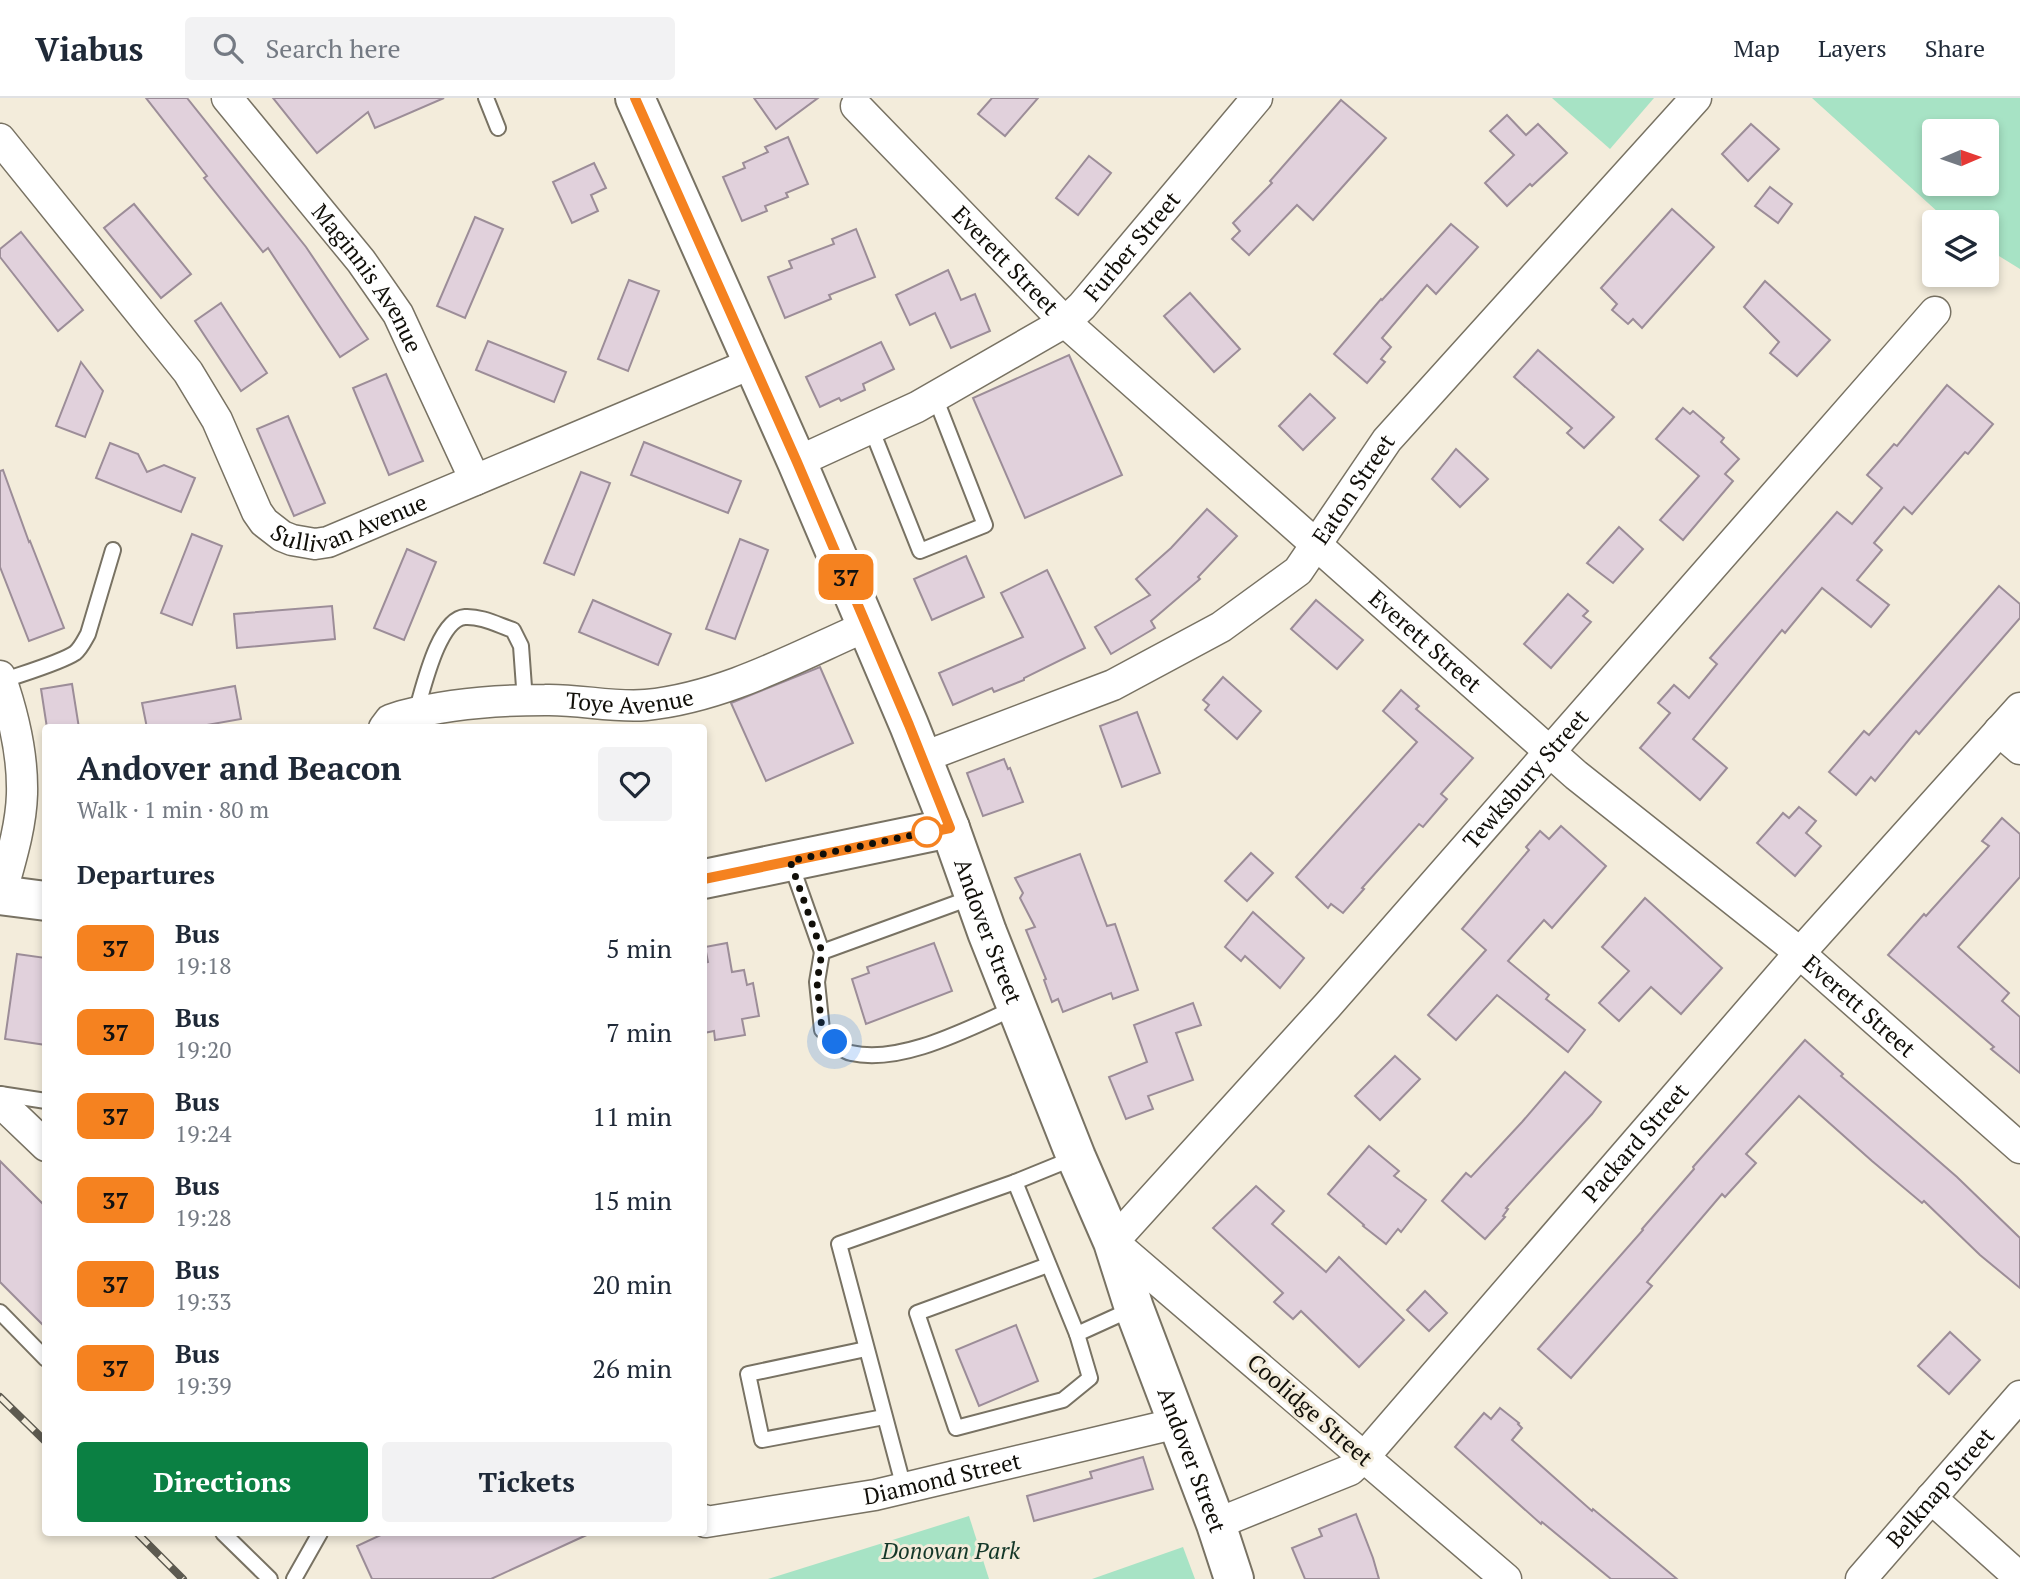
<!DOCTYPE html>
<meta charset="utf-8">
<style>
:root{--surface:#fff;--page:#f2f2f3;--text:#1f2937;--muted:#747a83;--line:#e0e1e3;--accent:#0b8043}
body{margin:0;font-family:"PT Serif",serif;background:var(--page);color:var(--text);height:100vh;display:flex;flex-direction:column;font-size:26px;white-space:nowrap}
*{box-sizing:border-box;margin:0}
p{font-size:23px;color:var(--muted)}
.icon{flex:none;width:38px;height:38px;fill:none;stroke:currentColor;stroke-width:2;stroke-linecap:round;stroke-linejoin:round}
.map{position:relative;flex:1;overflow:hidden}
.panel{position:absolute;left:42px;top:626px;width:665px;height:812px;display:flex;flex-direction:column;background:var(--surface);border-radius:7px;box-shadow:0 4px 10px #0003}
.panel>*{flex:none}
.badge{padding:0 14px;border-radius:10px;font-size:24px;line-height:46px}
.needle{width:46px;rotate:88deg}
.fabs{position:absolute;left:1922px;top:21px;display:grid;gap:14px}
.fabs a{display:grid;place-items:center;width:77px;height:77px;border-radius:7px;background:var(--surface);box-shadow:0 4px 10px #0003;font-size:35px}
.you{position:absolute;width:35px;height:35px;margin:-18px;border:5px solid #fff;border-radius:50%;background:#1a73e8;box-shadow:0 0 0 10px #1a73e833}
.map>.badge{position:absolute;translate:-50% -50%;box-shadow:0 0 0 4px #fff}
h2{padding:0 35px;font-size:26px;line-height:63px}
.round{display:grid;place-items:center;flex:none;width:74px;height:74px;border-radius:7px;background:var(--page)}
.head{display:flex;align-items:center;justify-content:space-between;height:119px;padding:0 35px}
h1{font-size:33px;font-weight:600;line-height:52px}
.action{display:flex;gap:14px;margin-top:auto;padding:14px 35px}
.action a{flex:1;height:80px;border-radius:7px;background:var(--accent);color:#fff;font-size:28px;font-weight:600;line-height:80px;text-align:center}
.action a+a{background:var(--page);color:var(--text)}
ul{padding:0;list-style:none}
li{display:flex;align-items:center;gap:21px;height:84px;padding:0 35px}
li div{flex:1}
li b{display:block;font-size:26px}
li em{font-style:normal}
li .badge{min-width:77px;font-weight:700;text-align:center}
header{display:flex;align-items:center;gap:42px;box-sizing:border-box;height:98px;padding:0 35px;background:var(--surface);border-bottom:2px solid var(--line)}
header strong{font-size:33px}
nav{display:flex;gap:38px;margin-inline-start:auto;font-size:24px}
.search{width:490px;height:63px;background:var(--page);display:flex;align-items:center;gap:18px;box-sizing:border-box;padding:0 24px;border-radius:7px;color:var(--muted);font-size:26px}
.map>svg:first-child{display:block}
</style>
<header>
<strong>Viabus</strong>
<div class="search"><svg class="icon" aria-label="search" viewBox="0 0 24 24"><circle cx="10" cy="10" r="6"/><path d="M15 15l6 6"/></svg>Search here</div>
<nav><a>Map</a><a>Layers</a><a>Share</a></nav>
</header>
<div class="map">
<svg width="2020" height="1481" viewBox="0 0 2020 1481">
<rect width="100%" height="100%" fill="#f3ecdb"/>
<g fill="#a7e3c5" fill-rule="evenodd">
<polygon points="1552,0 1654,0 1610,51"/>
<path d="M1812 0H2020V171L1986 150V124H1949ZM1986 33V86H1934V33Z"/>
<polygon points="969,1418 989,1481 768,1481"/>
<polygon points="1183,1449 1195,1481 1092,1481"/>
</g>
<g fill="#e1d1dc" stroke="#9c8d98" stroke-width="2">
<polygon points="146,0 187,0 306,149 368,241 340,259 268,150 263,154 204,80 207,78"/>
<polygon points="273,0 444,0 375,30 368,14 317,55"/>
<polygon points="754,0 818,0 776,31"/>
<polygon points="992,0 1038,0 1005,38 978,16"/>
<polygon points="1341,2 1386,40 1313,122 1297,107 1249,157 1232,141 1240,133 1233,125 1272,85 1270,83"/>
<polygon points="1507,17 1526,37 1538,26 1567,55 1532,88 1530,86 1507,108 1485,85 1514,57 1490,33"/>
<polygon points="1751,26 1779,51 1748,83 1722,56"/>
<polygon points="788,39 808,86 786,95 788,99 765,108 767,113 742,123 723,79 745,70 743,65 768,54 765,49"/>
<polygon points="1089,58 1111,75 1078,117 1056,100"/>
<polygon points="594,65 606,90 591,97 598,113 572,125 553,84"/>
<polygon points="1770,89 1792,106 1778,125 1755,108"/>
<polygon points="134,106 191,176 161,200 104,130"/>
<polygon points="1672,111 1714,149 1642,230 1633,221 1628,226 1612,212 1617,206 1601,190"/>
<polygon points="475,119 503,131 465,220 437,208"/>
<polygon points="1451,126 1478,149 1436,196 1427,187 1382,240 1391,249 1381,261 1385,264 1367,285 1334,256 1381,201 1382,202"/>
<polygon points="856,131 875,179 829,197 831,201 785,220 768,179 792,170 789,163 834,146 832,141"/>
<polygon points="21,134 83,212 58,233 0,159 0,151"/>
<polygon points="948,172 961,202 975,196 990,233 951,250 935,215 910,227 896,197"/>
<polygon points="629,182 659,193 628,273 598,261"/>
<polygon points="1765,183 1830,242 1797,278 1770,255 1779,244 1744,209"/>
<polygon points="1190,195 1240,251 1214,274 1164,218"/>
<polygon points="221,205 267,275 241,293 195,223"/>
<polygon points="488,243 566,274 554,304 476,272"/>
<polygon points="881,244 894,271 863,286 865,292 841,303 839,300 820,309 806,279"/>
<polygon points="1538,252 1614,319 1584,350 1567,335 1572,330 1514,279"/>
<polygon points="1069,257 1122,377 1025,420 973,300"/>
<polygon points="81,264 103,293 85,339 56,328"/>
<polygon points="386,276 423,363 389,377 353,290"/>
<polygon points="1947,287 1993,326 1968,356 1965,354 1912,416 1904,409 1874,445 1882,452 1857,482 1889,507 1871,529 1822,490 1785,535 1782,532 1693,641 1727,670 1700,702 1640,650 1670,615 1658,605 1674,587 1689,600 1717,566 1710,560 1837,414 1852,426 1882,390 1867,377 1894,346 1897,348"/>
<polygon points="1310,296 1335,320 1303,352 1279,328"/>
<polygon points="1683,310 1690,316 1693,313 1724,340 1721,344 1739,361 1725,376 1733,383 1683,442 1660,422 1699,378 1656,341"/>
<polygon points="288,318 325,405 294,418 257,331"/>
<polygon points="644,344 741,383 728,415 631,377"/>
<polygon points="110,345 138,356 147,374 164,367 195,380 181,414 96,380"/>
<polygon points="1456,351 1488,381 1460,409 1432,381"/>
<polygon points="3,372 29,444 30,443 64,530 29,543 0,469 0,373"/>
<polygon points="581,374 610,385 574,477 544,465"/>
<polygon points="1207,411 1237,438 1198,479 1200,481 1151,523 1155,530 1111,556 1095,529 1150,497 1136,481 1171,450"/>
<polygon points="1619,429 1643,451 1613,485 1587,465"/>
<polygon points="192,436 222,448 192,527 161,515"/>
<polygon points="740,441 768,452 735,541 706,531"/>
<polygon points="407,451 436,464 404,542 374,530"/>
<polygon points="966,458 984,499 932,522 914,481"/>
<polygon points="1047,472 1085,550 1024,580 1024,582 994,594 992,590 953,607 939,575 1023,539 1001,495"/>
<polygon points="1999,488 2020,506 2020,520 1919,636 1916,633 1875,683 1871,679 1856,697 1829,674 1864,633 1869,637"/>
<polygon points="1568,496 1588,513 1583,518 1591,524 1551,570 1524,546"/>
<polygon points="593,502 671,536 658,567 579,534"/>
<polygon points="1316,502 1363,542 1337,571 1291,531"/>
<polygon points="332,508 335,541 237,550 234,516"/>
<polygon points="820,569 853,645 766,683 731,605"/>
<polygon points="1223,579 1261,613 1237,641 1205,612 1209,607 1203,602"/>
<polygon points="72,586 79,630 47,630 41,591"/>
<polygon points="235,588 241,621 190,630 147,630 142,605"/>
<polygon points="1401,592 1419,608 1416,611 1473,660 1441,696 1447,701 1423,729 1419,726 1362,790 1364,791 1343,815 1331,806 1328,810 1296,779 1417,644 1383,613"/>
<polygon points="1137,614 1160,675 1122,689 1100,628"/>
<polygon points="1004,661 1008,671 1010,670 1023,704 983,718 967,675"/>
<polygon points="1799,709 1816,723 1806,735 1821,748 1795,778 1757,745 1783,715 1789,720"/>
<polygon points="2002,720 2020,736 2020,779 1958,849 2009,895 2002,903 2020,919 2020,975 1991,951 1994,949 1888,857 1924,816 1926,818 1989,748 1982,743"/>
<polygon points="1561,728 1606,768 1552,830 1544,822 1508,863 1549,897 1546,901 1585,932 1568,954 1497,897 1456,942 1428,917 1486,852 1462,831 1529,752 1526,749 1540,733 1549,741"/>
<polygon points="1251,755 1273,775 1247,803 1225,783"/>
<polygon points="1080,756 1107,828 1115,826 1138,892 1113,901 1111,895 1063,914 1058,901 1052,904 1044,882 1046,881 1026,832 1035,829 1020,800 1023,795 1015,780"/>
<polygon points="1645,800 1722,870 1681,916 1651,889 1619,923 1599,905 1629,873 1602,849"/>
<polygon points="1253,814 1304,860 1280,890 1245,858 1241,863 1225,849"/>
<polygon points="727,845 732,874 744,872 747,887 753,885 759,918 742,921 745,937 715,942 714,933 704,935 704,865 708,864 705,849"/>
<polygon points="934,845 952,893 866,926 852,881 869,875 867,869"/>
<polygon points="17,856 46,860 46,947 5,941"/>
<polygon points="1193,905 1201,927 1176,935 1193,982 1148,998 1153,1011 1126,1021 1109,979 1147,964 1134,927"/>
<polygon points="1805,942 1843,976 1841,978 1957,1079 2020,1140 2020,1190 1980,1157 1924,1103 1922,1105 1872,1063 1799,998 1746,1056 1756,1065 1725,1099 1722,1096 1647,1184 1652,1188 1571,1280 1538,1251 1643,1132 1642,1131 1694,1071 1693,1069"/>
<polygon points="1395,958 1420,981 1380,1022 1355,998"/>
<polygon points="1565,974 1601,1004 1592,1016 1506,1110 1508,1111 1503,1118 1505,1119 1485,1141 1442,1103 1466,1075 1471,1079 1522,1024"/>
<polygon points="1369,1048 1399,1073 1394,1078 1426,1102 1401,1134 1398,1131 1386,1146 1363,1128 1364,1127 1328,1096"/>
<polygon points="0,1063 46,1109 46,1230 0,1184"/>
<polygon points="1256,1088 1284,1113 1272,1126 1326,1174 1339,1159 1404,1222 1359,1269 1301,1213 1293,1221 1274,1204 1283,1195 1213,1130"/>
<polygon points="1425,1193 1447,1215 1429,1233 1407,1212"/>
<polygon points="1016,1227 1038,1283 979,1308 956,1252"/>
<polygon points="1950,1234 1980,1262 1949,1296 1918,1268"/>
<polygon points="1500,1310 1519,1325 1518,1326 1522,1330 1512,1342 1592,1413 1593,1411 1677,1481 1611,1481 1542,1424 1541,1426 1455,1349 1484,1315 1491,1321"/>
<polygon points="1143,1359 1153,1391 1034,1423 1027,1398 1092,1380 1090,1374"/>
<polygon points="1356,1416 1373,1460 1379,1481 1305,1481 1292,1450 1322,1438 1319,1431"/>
<polygon points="385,1435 591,1435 491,1481 372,1481 357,1448"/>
</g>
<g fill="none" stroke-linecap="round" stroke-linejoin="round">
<defs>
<g id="lane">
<polyline points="486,0 498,30"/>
<polyline points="871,330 920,453 985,427 935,299"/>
<path d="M2 583C21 576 60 565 75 555 81 550 84 543 88 536L113 452"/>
<path d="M416 614C423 592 438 521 465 519 481 518 498 527 513 532L521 548 525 603"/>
<polyline points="791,766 822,854"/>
<path d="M973 799 822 854 817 884 822 932C830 939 841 953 851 955 902 967 971 929 1017 909"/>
<polyline points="0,996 46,1003"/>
<polyline points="1015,1084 1077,1236"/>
<polyline points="1048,1167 917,1215 956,1330 1063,1302 1090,1280 1077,1236 1132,1211"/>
<polyline points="0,1214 46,1261"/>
<polyline points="866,1251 748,1276 762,1342 884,1319"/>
<polyline points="904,1390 839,1146 1015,1084 1074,1060"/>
<polyline points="223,1435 270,1481"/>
<polyline points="294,1481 320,1435"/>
</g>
<g id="street">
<path id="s1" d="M227 0 361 163 398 216 475 382"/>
<path id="s2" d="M856 8 1065 224 1576 677 1789 846 2020 1050"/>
<path id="s3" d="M0 41 188 274 217 322 257 414 264 424 282 438 292 442 315 446 328 444 753 265"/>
<path id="s4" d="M797 364 917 309 1065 224 1082 208 1257 0"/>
<path d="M0 578C13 615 23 656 22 696 21 730 10 764 1 797"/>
<path id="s5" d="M384 630 390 622 402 618C447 606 498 602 545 602 579 601 613 610 646 607 725 599 796 559 867 528"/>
<polyline points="1999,633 2020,651"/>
<path id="s6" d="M921 660 1113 587 1221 529 1298 473 1387 342 1696 0"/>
<polyline points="0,1004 46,1048"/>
<polyline points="1931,1400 2020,1480"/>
<path id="s7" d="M704 1422 706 1424 875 1397 1178 1325"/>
<path id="s8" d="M1216 1426 1350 1372 1364 1359 1790 866 2020 610"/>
<path id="s9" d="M1506 1481 1113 1144 1327 908 1935 214"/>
<path id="s10" d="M1861 1481 2020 1298"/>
</g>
<g id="secondary">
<path id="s11" d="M635 0 797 364 909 627 950 730 987 834 1076 1059 1113 1144 1134 1210 1216 1426 1234 1481"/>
<polyline points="704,781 950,730"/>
<polyline points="0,797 46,803"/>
</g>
</defs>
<use href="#lane" stroke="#787263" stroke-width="18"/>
<use href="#street" stroke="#787263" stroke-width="33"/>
<use href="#secondary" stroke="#787263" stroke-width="42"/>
<use href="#lane" stroke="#fff" stroke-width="14"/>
<use href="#street" stroke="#fff" stroke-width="30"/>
<use href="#secondary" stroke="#fff" stroke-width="38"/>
<defs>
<g id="rail">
<polyline points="0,1299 46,1344"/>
<polyline points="137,1435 183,1481"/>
</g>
</defs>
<use href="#rail" stroke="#5d5a50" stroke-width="8"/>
<use href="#rail" stroke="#f3ecdb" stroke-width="5" stroke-dasharray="16" stroke-linecap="butt"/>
</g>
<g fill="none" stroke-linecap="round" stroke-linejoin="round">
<defs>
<polyline id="line" points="635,0 797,364 909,627 950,730 704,781"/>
</defs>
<use href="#line" stroke="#fff" stroke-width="16"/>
<use href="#line" stroke="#f58220" stroke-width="10"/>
<polyline stroke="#110f09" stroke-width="7" stroke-dasharray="0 12.6" points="835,944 822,932 817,884 822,854 790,763 927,734"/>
</g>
<circle fill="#fff" stroke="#f58220" stroke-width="3.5" cx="927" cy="734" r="14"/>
<g text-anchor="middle" stroke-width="6" stroke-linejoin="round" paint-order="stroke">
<g font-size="23" fill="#110f09" stroke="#f3ecdb">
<text dy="8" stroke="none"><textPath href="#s4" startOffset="404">Furber Street</textPath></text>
<text dy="8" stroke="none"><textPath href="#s2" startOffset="215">Everett Street</textPath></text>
<text dy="8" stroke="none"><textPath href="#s1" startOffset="229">Maginnis Avenue</textPath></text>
<text dy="8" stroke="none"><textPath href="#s6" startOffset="522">Eaton Street</textPath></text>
<text dy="8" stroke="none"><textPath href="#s3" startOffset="562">Sullivan Avenue</textPath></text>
<text dy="8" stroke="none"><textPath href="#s2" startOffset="782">Everett Street</textPath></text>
<text dy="8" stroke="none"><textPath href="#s5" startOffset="252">Toye Avenue</textPath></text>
<text dy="8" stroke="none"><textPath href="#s9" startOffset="1138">Tewksbury Street</textPath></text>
<text dy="8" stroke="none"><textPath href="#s11" startOffset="905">Andover Street</textPath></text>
<text dy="8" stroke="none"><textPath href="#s2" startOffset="1349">Everett Street</textPath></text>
<text dy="8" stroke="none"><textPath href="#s8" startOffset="579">Packard Street</textPath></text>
<text transform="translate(1310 1312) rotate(41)" y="8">Coolidge Street</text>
<text dy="8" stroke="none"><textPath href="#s11" startOffset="1472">Andover Street</textPath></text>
<text dy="8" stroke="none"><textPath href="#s7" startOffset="243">Diamond Street</textPath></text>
<text dy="8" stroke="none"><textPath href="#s10" startOffset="121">Belknap Street</textPath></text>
</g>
<g font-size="23" font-style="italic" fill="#133728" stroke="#f3ecdb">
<text x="951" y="1461">Donovan Park</text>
</g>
</g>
</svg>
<div class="fabs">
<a><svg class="needle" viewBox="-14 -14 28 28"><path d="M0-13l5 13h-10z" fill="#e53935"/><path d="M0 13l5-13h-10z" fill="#747a83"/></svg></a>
<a><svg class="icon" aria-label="layers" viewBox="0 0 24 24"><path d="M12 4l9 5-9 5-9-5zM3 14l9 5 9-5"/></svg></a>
</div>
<div class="you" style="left:835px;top:944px"></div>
<b class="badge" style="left:846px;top:479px;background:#f58220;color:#111">37</b>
<section class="panel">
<div class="head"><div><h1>Andover and Beacon</h1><p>Walk · 1 min · 80 m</p></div><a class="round"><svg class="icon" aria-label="heart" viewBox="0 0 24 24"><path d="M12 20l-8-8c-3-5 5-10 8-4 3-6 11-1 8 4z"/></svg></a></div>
<h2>Departures</h2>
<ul>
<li><span class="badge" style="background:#f58220;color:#111">37</span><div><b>Bus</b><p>19:18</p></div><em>5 min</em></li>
<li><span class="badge" style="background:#f58220;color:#111">37</span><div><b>Bus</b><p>19:20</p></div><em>7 min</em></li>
<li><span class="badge" style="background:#f58220;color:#111">37</span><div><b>Bus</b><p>19:24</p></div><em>11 min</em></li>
<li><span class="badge" style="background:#f58220;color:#111">37</span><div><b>Bus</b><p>19:28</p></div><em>15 min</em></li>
<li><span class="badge" style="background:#f58220;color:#111">37</span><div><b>Bus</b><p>19:33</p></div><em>20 min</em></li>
<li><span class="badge" style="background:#f58220;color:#111">37</span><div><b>Bus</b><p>19:39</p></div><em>26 min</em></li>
</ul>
<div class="action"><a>Directions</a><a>Tickets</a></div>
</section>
</div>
